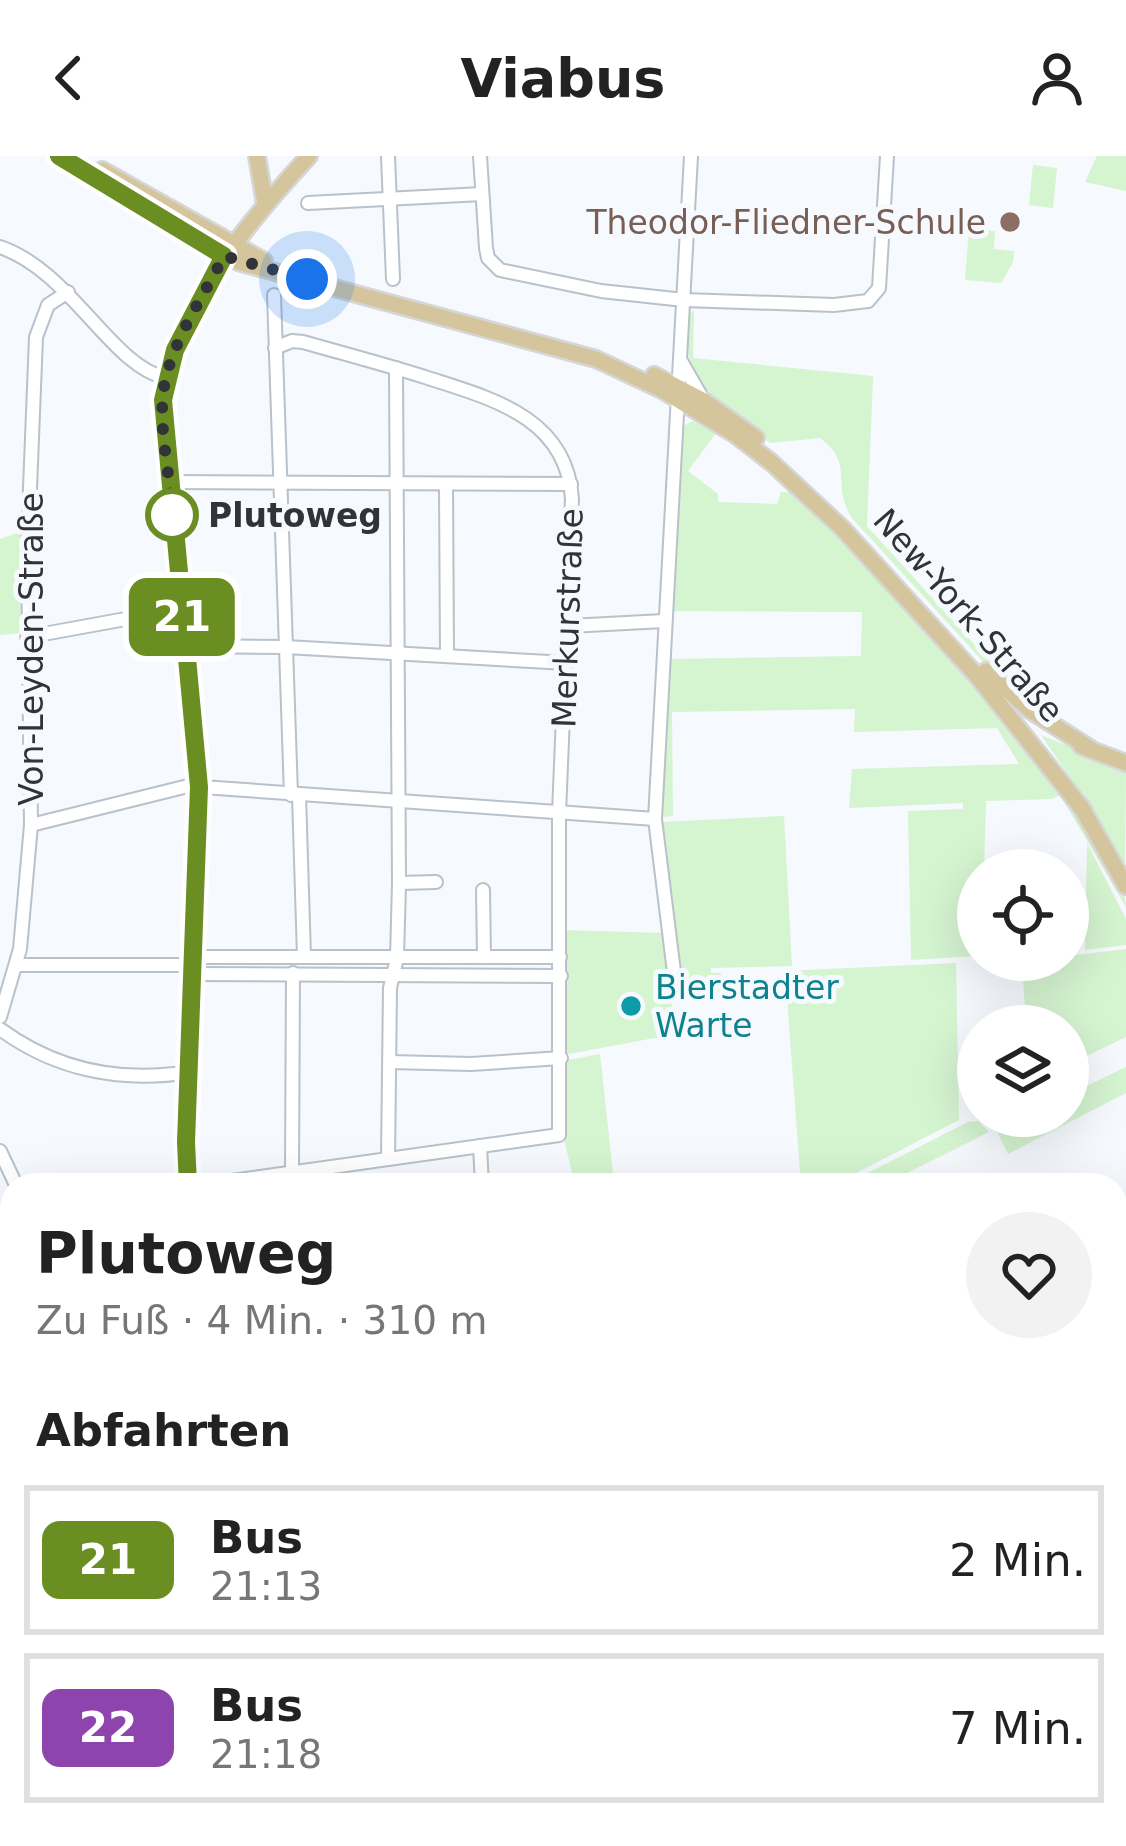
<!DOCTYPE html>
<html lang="de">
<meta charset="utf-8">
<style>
:root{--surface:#fff;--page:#f2f2f2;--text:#222;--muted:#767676;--line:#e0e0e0}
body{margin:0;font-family:"DejaVu Sans",sans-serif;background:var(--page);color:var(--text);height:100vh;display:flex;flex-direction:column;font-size:45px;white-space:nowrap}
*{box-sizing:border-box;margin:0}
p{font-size:39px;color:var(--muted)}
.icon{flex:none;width:66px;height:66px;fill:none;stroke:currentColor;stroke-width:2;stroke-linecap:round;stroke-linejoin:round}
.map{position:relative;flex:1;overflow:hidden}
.details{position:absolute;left:0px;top:1017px;width:1128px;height:675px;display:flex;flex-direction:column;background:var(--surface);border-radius:36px 36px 0 0;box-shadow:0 12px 48px #0002}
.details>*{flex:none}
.badge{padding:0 24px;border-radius:18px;font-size:42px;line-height:78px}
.controls{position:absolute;left:957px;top:693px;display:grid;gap:24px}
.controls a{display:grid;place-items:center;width:132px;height:132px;border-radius:50%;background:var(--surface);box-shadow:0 12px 48px #0002;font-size:60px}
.you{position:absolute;width:60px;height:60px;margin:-30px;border:9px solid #fff;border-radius:50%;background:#1a73e8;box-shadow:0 0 0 18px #1a73e833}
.map>.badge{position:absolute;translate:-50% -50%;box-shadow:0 0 0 6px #fff}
h2{padding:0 36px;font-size:45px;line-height:108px}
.round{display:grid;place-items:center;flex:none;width:126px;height:126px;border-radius:63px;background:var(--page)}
.headline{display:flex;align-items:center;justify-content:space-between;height:204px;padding:0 36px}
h1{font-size:57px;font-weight:700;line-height:90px}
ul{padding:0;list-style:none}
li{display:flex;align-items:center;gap:36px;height:150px;margin:0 24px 18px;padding:0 12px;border:6px solid var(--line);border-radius:0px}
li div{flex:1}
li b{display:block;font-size:45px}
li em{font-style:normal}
li .badge{min-width:132px;font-weight:700;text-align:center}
header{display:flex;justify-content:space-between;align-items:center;height:156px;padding:0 36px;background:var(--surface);font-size:54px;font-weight:700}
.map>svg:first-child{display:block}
</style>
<header><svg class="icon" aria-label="back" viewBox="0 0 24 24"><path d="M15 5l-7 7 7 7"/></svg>Viabus<svg class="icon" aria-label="person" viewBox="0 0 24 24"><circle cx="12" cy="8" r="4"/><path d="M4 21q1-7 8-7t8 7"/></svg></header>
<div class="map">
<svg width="1126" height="1690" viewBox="0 0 1126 1690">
<rect width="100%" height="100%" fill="#f6f9fd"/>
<g fill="#d5f4d0">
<polygon points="1097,0 1126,0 1126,35 1085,26"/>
<polygon points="1033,9 1057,12 1053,52 1029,49"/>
<polygon points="969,73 995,75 994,93 1014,95 1013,106 1001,127 965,124"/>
<path d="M694 154 693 202 873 220 867 370 1004 521 1000 524 851 361C831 326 855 308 820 282L770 287C719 247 683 234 686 162Z"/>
<path d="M692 265 716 277 688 315 718 338V346L777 348 781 336 797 337C901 448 1011 555 1094 685 1106 704 1126 728 1126 751L1060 639 1052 643 986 645 984 714H978V800L911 804 908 655 963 653V647L849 652 852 613 1019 608 997 572 854 576 855 553 672 556 673 660 661 661 666 503 861 500 862 456 669 455 680 281 684 270Z"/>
<polygon points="20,376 21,477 0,479 0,383"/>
<polygon points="1041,579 1126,613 1125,715 1087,647"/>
<polygon points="784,660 792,810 711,812 711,817 721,817 721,844 682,844 661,666"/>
<polygon points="1087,687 1126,763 1126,789 1085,794"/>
<polygon points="563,774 663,777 676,878 563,899"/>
<polygon points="1126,793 1126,881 1068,909 1068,870 1026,870 1022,804 1068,804 1068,800"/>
<polygon points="956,807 959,964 833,1029 801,1029 785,815"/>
<polygon points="600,898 614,1026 575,1029 563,979 563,905"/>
<polygon points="1126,911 1126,937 1008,998 996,974 1025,960 1068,960 1068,939"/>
<polygon points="978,965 989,976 883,1029 844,1029 968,966"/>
</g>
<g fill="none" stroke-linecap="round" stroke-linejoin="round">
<defs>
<g id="minor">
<polyline points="388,0 393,123"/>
<polyline points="480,0 486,92 488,102 500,114 601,135 684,144 834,149 868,145 879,132 887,0"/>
<polyline points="308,47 482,38"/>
<path d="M0 91C71 115 111 210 166 222"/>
<polyline points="274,139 291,639"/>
<polyline points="681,205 704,245"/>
<polyline points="169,326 571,328"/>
<polyline points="446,328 447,500"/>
<polyline points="569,470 664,465"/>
<polyline points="27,481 142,460"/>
<polyline points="185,490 286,491 567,507"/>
<polyline points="299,639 304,801"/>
<polyline points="31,669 188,630 655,663"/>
<polyline points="399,727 436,726"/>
<polyline points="483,734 484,801"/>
<polyline points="193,801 560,801"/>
<polyline points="18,809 193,809"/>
<polyline points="674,816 655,663 691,0"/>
<polyline points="192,818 561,820"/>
<polyline points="0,861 20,793 31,669 28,383 36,181 48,149 68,136"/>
<path d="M0 873C56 914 121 927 189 916"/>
<polyline points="390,906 471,908 561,902"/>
<polyline points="480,990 482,1029"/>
<polyline points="0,995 16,1029"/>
<polyline points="388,1002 390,832 397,802 399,727 396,212"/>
<polyline points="292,1016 293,817"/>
<polyline points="146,1029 188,1028"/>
<path d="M203 1029 559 979V657L572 343C567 262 493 243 428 222 387 209 345 198 303 186L292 185 275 192"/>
<polyline points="0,1213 12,1239"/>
<polyline points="1116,1219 1126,1210"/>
<polyline points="1116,1254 1126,1309"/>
<polyline points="0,1268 12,1261"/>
<polyline points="0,1407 12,1414"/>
<polyline points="0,1449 12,1488"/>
<polyline points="0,1551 12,1546"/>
<polyline points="0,1665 10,1690"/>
<polyline points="149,1680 153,1690"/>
<polyline points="478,1680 487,1683 490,1690"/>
<polyline points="695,1680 751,1690"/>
<polyline points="87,1690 121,1680"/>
<polyline points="251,1690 253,1680"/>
</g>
<g id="major">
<polyline points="59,0 212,94 238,106 596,203 662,234 736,279 772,307 843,373 977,520 1084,655"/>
<polyline points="257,0 265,48"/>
<polyline points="102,14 264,105"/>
<polyline points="654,219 704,245 756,282"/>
<polyline points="986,515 1030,554 1091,593"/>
<polyline points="1081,590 1126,607"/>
<polyline points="1080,649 1126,730"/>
<path d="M188 1029 186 986 199 631 163 237C178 148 250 64 309 0"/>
<polyline points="332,1680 334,1690"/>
</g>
</defs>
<use href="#minor" stroke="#b9c1ca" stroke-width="16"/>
<use href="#major" stroke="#d6d6d7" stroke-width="20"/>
<use href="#minor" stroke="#fff" stroke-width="12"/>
<use href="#major" stroke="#d5c59d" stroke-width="15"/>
</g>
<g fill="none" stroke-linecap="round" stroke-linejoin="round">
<defs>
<polyline id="line" points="59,0 224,100 175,194 163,244 199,631 186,986 188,1029"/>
</defs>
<use href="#line" stroke="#fff" stroke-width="27"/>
<use href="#line" stroke="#6b8e23" stroke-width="18"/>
<path stroke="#303337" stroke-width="12" stroke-dasharray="0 21.6" d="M172 359C171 322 159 277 163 238 169 189 202 143 224 100L307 123"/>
</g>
<circle fill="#8d6e63" stroke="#f6f9fd" stroke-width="4.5" cx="1010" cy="66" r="12"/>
<circle fill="#fff" stroke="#6b8e23" stroke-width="6" cx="172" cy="359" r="24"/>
<circle fill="#0f9aa8" stroke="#f6f9fd" stroke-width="4.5" cx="631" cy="850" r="12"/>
<g text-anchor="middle" stroke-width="10" stroke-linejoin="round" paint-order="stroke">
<g font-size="33" fill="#785e54" stroke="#f6f9fd" text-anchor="end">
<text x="986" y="78">Theodor-Fliedner-Schule</text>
</g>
<g font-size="33" font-weight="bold" fill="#303337" stroke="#f6f9fd" text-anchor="start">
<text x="208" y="371">Plutoweg</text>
</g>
<g font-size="33" fill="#303337" stroke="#f6f9fd">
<text transform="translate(969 459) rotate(49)" y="12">New-York-Straße</text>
<text transform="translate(567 462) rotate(-88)" y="12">Merkurstraße</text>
<text transform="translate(31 493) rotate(-90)" y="12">Von-Leyden-Straße</text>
</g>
<g font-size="33" fill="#0d838f" stroke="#f6f9fd" text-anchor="start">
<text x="655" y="843">Bierstadter<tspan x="655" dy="38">Warte</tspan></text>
</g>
</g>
</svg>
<div class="controls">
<a><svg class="icon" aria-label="locate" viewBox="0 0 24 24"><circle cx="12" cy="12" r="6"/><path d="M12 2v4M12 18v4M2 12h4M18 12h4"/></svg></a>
<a><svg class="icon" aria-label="layers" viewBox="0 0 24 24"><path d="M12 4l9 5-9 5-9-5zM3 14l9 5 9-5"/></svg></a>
</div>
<div class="you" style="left:307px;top:123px"></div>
<b class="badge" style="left:182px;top:461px;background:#6b8e23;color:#fff">21</b>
<section class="details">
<div class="headline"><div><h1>Plutoweg</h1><p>Zu Fuß · 4 Min. · 310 m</p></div><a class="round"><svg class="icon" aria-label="heart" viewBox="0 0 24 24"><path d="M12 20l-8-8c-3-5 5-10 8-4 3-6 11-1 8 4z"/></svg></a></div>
<h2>Abfahrten</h2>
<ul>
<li><span class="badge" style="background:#6b8e23;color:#fff">21</span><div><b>Bus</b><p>21:13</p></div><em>2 Min.</em></li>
<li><span class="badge" style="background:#8e44ad;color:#fff">22</span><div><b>Bus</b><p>21:18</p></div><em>7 Min.</em></li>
</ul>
</section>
</div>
